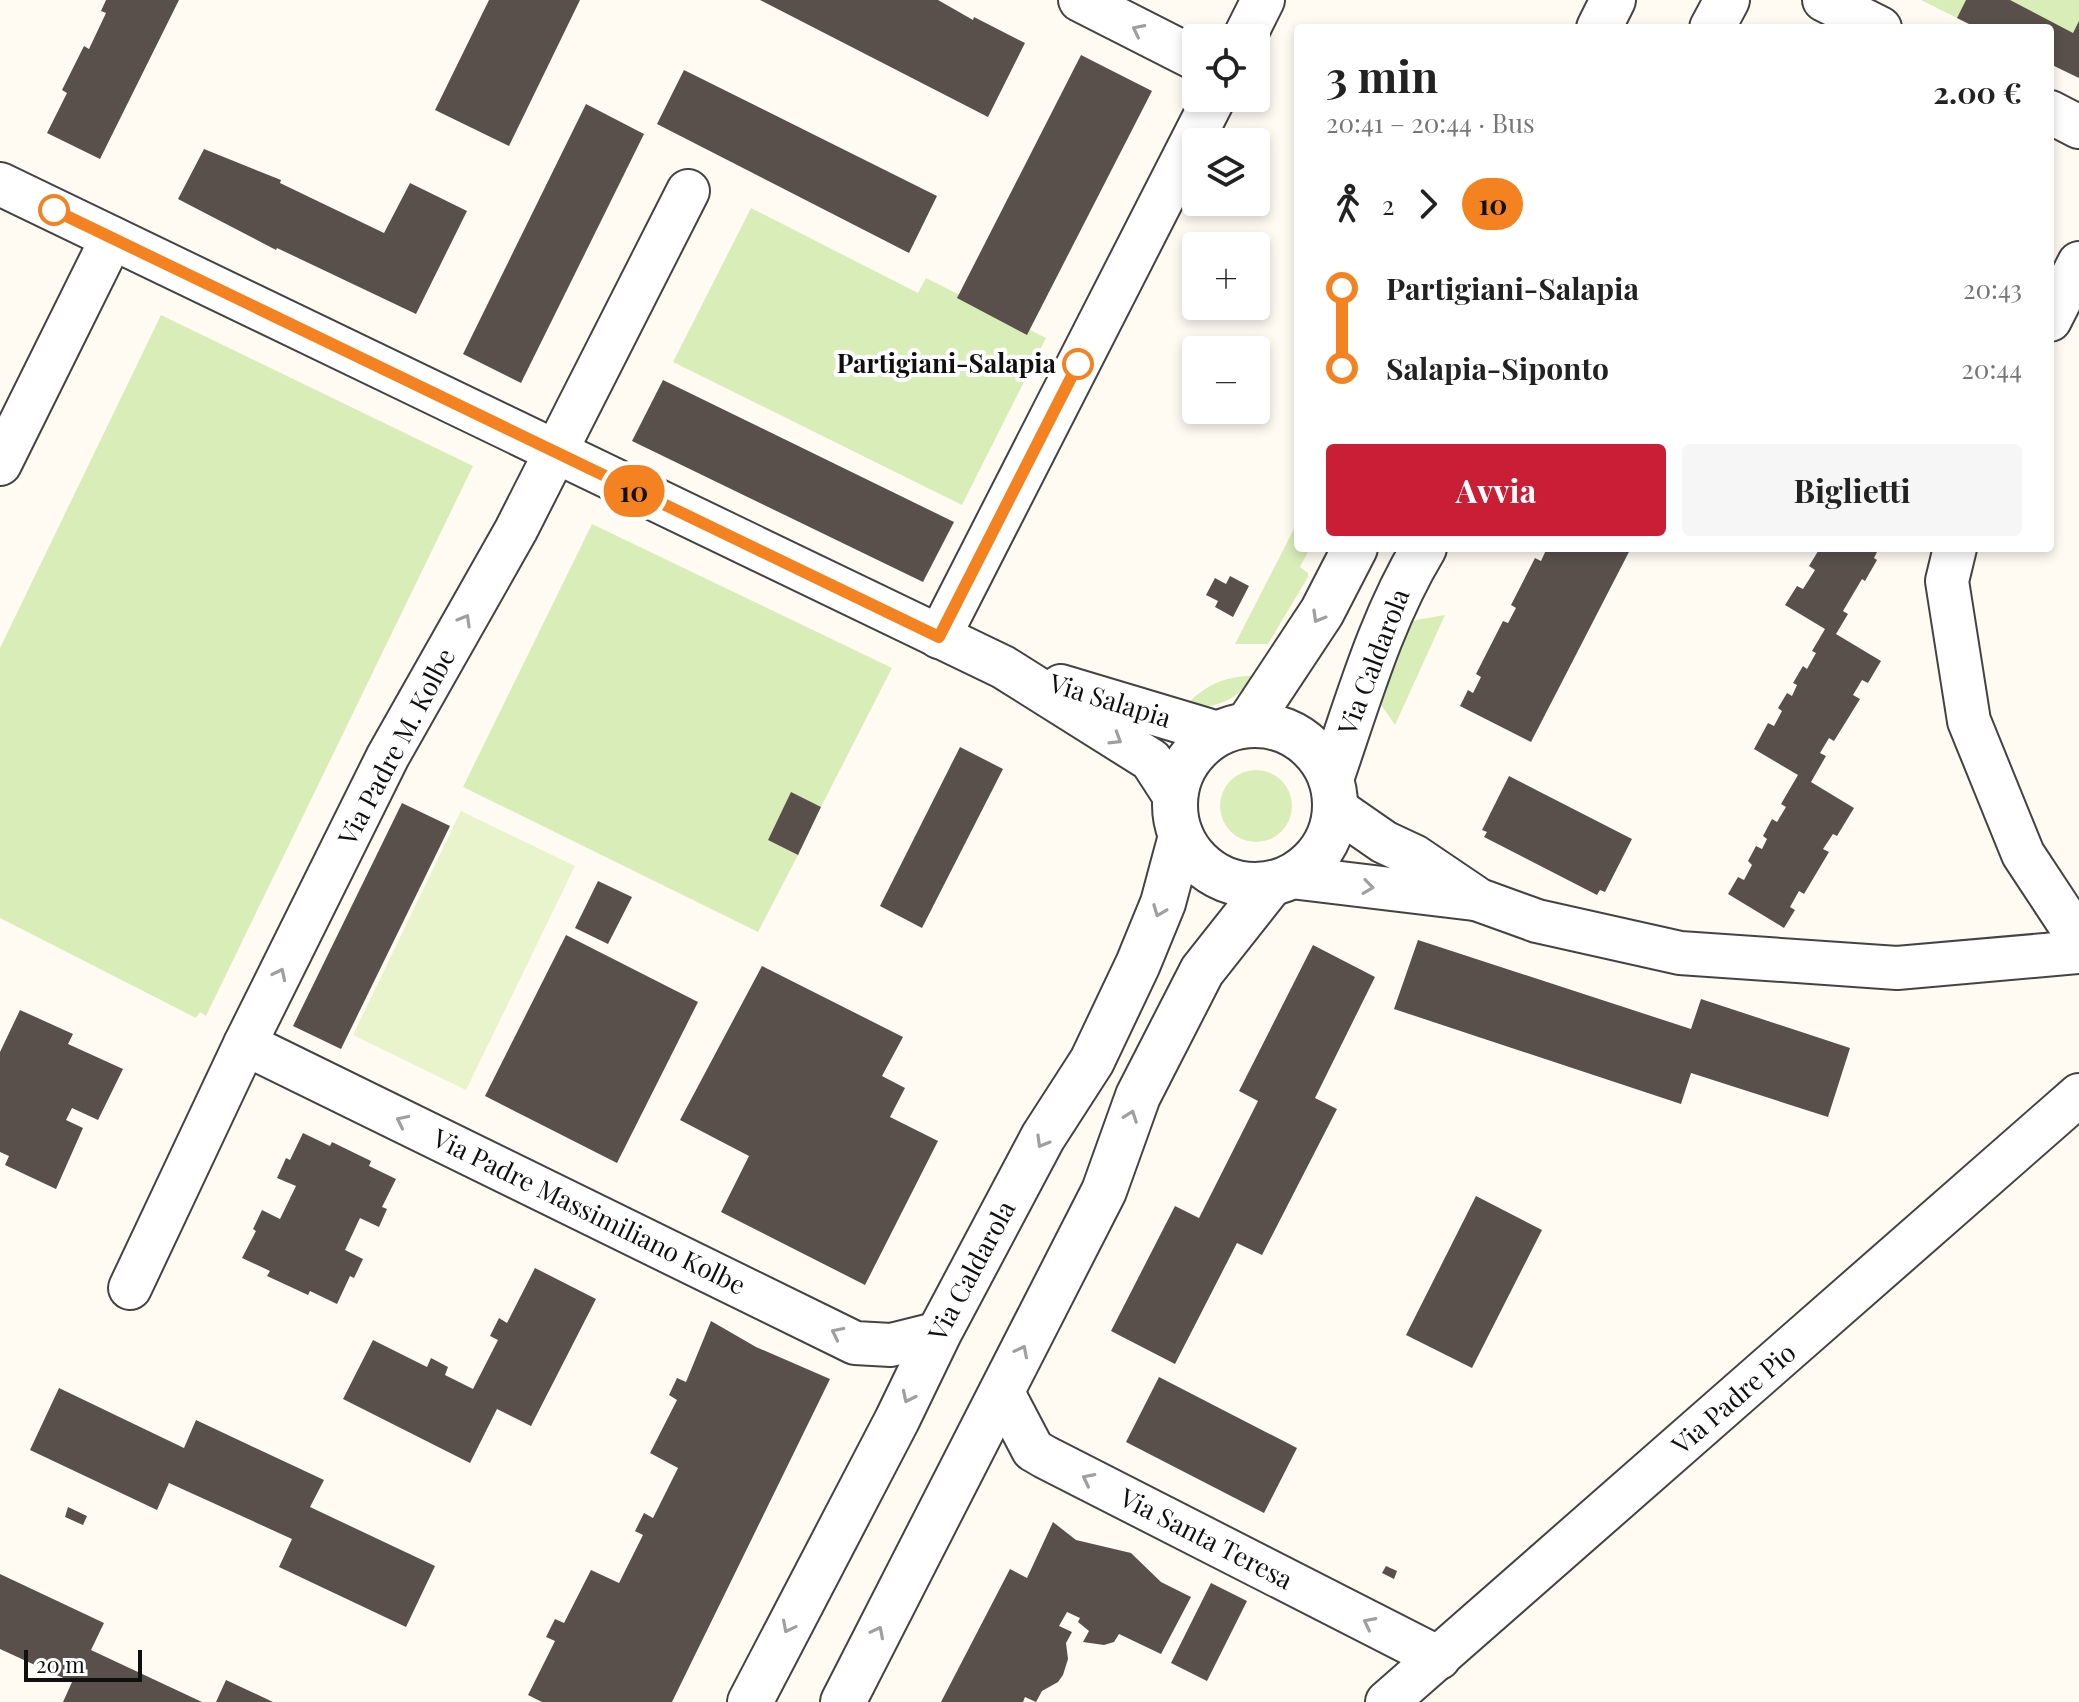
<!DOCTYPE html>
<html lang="it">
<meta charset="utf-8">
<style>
:root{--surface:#fff;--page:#f6f6f6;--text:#222;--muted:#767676;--accent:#ca1e36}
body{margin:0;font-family:"Playfair Display",serif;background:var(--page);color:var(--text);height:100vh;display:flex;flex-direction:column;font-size:30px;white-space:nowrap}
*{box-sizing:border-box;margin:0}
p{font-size:26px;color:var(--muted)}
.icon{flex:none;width:44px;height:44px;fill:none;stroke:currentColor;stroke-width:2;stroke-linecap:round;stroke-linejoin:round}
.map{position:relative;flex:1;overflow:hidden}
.details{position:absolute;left:1294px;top:24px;width:760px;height:528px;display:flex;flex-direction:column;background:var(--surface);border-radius:8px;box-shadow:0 4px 12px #0003}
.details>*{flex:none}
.badge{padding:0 16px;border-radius:26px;font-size:28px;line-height:52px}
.controls{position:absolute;left:1182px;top:24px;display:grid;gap:16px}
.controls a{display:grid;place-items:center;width:88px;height:88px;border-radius:8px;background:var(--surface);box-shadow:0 4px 12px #0003;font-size:40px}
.scale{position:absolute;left:24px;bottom:20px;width:118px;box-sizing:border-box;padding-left:8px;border:4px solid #101010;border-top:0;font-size:22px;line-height:28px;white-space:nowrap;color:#101010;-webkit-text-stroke:6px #fff;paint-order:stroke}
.map>.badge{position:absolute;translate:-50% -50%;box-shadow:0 0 0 4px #fff}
.legs{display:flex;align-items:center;gap:12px;height:88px;padding:0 32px;font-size:26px}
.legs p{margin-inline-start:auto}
.overview{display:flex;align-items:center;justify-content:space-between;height:136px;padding:0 32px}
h1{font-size:44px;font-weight:700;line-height:60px}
.action{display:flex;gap:16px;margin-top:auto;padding:16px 32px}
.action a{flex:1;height:92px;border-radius:8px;background:var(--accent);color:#fff;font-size:32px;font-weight:700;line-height:92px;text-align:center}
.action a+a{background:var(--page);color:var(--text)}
ul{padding:0 32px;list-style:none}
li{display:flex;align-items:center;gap:28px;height:80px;font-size:30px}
li i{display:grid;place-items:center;width:12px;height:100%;margin:0 10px;background:currentColor}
li i::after{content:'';width:20px;height:20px;margin:-10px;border:6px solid;border-radius:50%;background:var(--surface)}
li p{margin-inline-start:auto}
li:first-child i{background:linear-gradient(#0000 50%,currentColor 0)}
li:last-child i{background:linear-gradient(currentColor 50%,#0000 0)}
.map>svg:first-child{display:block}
</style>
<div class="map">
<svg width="2079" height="1702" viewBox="0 0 2079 1702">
<rect width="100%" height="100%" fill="#fffbf3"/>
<g fill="#d9edb9">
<polygon points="1921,0 2079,0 2079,78 2050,64 2050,28 1977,28"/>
<polygon points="751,208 918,293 926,278 1046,338 962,505 673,362"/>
<polygon points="161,315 473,466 206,1016 200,1012 196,1018 0,918 0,648"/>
<polygon points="1298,521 1298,548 1310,548 1300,567 1308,573 1308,577 1268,644 1235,644"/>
<polygon points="592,524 892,668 821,807 791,793 768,840 798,855 758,932 463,787"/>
<polygon points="1445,615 1395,725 1375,696 1409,624 1416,620"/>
<path d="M1255 676C1236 700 1216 710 1185 706 1205 685 1226 675 1255 676Z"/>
<circle cx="1256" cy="806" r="36"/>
</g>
<polygon fill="#e9f3cc" points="461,811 575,866 466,1090 353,1035"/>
<g fill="#59504b">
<polygon points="106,0 179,0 100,159 47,133 67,93 62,90 84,46 89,49 106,13 101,11"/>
<polygon points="489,0 580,0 509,146 435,110"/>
<polygon points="760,0 938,0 973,20 974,17 1025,43 988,117"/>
<polygon points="1966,0 2010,0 2073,33 2079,21 2079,78 2050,64 2050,28 1977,28 1957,18"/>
<polygon points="1081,55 1152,91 1027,335 957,298"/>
<polygon points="684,70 937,196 909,253 657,124"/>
<polygon points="586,104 644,134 521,383 463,354"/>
<polygon points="204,149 281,180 280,183 384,233 410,183 467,211 416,314 277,248 276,250 178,199"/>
<polygon points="663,380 954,522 923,582 632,441"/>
<polygon points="1547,548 1631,548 1531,742 1460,706 1468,690 1473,693 1481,677 1476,674 1503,621 1508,623 1516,608 1511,605 1535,558 1541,561"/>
<polygon points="1820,548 1879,548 1874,558 1877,560 1865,581 1862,579 1843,611 1848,614 1836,634 1881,661 1868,683 1862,680 1853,695 1860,699 1834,741 1829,738 1820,753 1826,756 1811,782 1854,808 1837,836 1833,834 1823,849 1829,852 1804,894 1799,891 1790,907 1795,910 1784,928 1728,894 1738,877 1744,880 1752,865 1748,861 1756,846 1762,849 1767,839 1763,836 1772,819 1777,822 1786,807 1781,804 1798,775 1754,749 1768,723 1774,726 1782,711 1778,708 1787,693 1792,696 1797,685 1793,683 1803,666 1807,669 1816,653 1812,651 1825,629 1785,605 1797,586 1803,589 1815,570 1809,566"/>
<polygon points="1230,576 1249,586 1233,617 1215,607 1218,601 1206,595 1215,578 1226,584"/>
<polygon points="960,747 1003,769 922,928 880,906"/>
<polygon points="1509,776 1632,839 1605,892 1600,890 1597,895 1484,837 1487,832 1482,830"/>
<polygon points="791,792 821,807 798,855 768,840"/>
<polygon points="402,803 450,826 341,1049 293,1026"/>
<polygon points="598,881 632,897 608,944 575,928"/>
<polygon points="566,935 698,1002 617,1163 485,1096"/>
<polygon points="1418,940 1691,1029 1701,999 1850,1048 1828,1117 1691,1073 1681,1104 1394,1009"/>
<polygon points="1313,945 1375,977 1315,1098 1337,1109 1262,1255 1237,1243 1175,1364 1111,1331 1175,1206 1199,1218 1258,1101 1239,1091"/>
<polygon points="762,966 903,1037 882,1076 905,1088 890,1117 938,1141 865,1285 721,1212 749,1156 680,1120"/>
<polygon points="20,1010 73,1034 68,1044 123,1069 98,1120 72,1108 66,1120 83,1128 56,1189 5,1165 9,1156 0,1152 0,1052"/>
<polygon points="303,1133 330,1146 332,1142 371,1161 369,1166 396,1179 382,1207 387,1209 379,1227 360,1218 345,1250 363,1259 354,1278 350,1276 337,1304 310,1291 308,1295 267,1276 270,1271 242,1258 256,1231 253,1229 262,1210 280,1219 296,1186 277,1178 286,1158 290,1160"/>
<polygon points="1476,1196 1542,1230 1472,1368 1406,1335"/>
<polygon points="535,1268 596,1299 531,1426 497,1409 470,1463 343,1399 373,1340 427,1367 431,1358 448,1367 445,1375 473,1389 498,1340 490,1336 499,1318 507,1323"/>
<polygon points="711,1321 756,1347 830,1379 672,1702 542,1702 528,1695 555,1641 546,1637 555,1619 564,1623 591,1570 619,1583 643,1535 635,1531 644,1513 653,1518 678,1468 650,1453 677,1400 669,1395 677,1378 686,1382"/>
<polygon points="1159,1377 1297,1448 1264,1513 1126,1442"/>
<polygon points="59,1388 184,1448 196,1420 324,1480 310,1507 435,1566 406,1627 279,1567 292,1539 169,1483 157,1510 30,1450"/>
<polygon points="68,1507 87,1516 83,1525 65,1517"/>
<polygon points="1053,1522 1076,1540 1131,1553 1161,1582 1191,1597 1161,1654 1119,1634 1114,1642 1104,1645 1083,1642 1089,1631 1078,1622 1080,1618 1067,1612 1059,1626 1072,1632 1066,1643 1068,1659 1063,1675 1058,1682 1042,1691 1036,1702 1025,1697 1023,1702 941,1702 1010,1569 1027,1578"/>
<polygon points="1386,1566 1397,1571 1394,1579 1382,1573"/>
<polygon points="0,1574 104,1623 91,1650 202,1702 63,1702 72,1682 0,1649"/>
<polygon points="1211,1583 1247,1601 1207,1681 1171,1663"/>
<polygon points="226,1680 273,1702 216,1702"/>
</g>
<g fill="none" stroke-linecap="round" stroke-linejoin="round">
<defs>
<g id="minor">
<polyline points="1080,0 1196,59"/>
<polyline points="1824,0 1880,28"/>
<polyline points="1244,38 1263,0"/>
<polyline points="2050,112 2079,127"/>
<polyline points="0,184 1003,667 1151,760 1175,797"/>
<polyline points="2050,320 2079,263"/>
<polyline points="0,464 112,238"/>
<polyline points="1955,548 1947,581 1969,721 2023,854 2079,939"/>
<polyline points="939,637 1214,98"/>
<polyline points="1061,686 1218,733"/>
<polyline points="1335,808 1384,842 1414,856 1479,900 1537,921 1680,953 1897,968 2079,952"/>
<polyline points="1291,877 1474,899"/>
<polyline points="245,1044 855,1343 891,1345 939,1333"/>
<polyline points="130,1288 245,1044 388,756 516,530 688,191"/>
<polyline points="1002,1391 1033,1450 1045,1457 1439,1658"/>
<polyline points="1387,1702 2079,1095"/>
</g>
<g id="tertiary">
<polyline points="1599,28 1613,0"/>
<polyline points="1712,28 1727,0"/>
<polyline points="1248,724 1322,612 1355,548"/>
<circle cx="1255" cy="805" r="80"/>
<path d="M1331 779C1358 701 1381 619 1424 548"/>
<polyline points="750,1702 897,1420 939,1333 1043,1137 1092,1061 1138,964 1163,903 1181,836"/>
<polyline points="843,1702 1104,1191 1138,1096 1202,971 1270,885"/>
</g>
</defs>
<use href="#minor" stroke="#434343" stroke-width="46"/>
<use href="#tertiary" stroke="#434343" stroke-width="48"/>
<use href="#minor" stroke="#fff" stroke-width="42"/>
<use href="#tertiary" stroke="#fff" stroke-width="44"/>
</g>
<defs><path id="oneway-chevron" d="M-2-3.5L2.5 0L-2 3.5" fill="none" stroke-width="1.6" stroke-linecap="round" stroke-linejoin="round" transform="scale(2)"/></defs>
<g stroke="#9f9f9f">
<use href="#oneway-chevron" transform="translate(1138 30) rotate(-153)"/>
<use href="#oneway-chevron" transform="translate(1318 617) rotate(120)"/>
<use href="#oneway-chevron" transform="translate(465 620) rotate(-60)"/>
<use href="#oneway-chevron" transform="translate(1116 739) rotate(32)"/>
<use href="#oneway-chevron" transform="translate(1368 887) rotate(8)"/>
<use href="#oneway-chevron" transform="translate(1159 911) rotate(111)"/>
<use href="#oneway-chevron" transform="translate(280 974) rotate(-64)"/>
<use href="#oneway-chevron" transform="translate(1131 1116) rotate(-70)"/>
<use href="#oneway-chevron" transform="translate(402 1121) rotate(-154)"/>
<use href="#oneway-chevron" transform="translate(1042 1142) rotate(120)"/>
<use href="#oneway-chevron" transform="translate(837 1333) rotate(-154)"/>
<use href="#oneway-chevron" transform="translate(1022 1351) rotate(-63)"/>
<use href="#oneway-chevron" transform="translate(908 1397) rotate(116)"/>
<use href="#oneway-chevron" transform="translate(1088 1479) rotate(-153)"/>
<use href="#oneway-chevron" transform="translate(1369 1623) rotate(-153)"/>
<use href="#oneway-chevron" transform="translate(788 1627) rotate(117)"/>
<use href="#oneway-chevron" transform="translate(878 1632) rotate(-63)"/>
</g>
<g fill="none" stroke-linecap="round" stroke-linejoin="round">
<defs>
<polyline id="line-1" points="54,210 939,637 1078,364"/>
</defs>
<use href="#line-1" stroke="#fff" stroke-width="18"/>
<use href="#line-1" stroke="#f58220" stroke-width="12"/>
</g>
<g fill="#fff" stroke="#f58220" stroke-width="4">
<circle cx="54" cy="210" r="14"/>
<circle cx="1078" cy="364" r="14"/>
</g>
<g text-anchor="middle" stroke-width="8" stroke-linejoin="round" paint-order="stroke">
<g font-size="26" font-weight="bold" fill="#101010" stroke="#fff" text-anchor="end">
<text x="1056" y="373">Partigiani-Salapia</text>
</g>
<g font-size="26" fill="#101010" stroke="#fff">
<text transform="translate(1374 662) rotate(-69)" y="9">Via Caldarola</text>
<text transform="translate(1110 701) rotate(17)" y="9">Via Salapia</text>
<text transform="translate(397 747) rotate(-62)" y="9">Via Padre M. Kolbe</text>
<text transform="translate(589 1212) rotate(26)" y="9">Via Padre Massimiliano Kolbe</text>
<text transform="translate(972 1271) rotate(-62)" y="9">Via Caldarola</text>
<text transform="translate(1734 1399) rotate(-41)" y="9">Via Padre Pio</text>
<text transform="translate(1206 1539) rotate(27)" y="9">Via Santa Teresa</text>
</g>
</g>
</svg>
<div class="controls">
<a><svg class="icon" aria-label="locate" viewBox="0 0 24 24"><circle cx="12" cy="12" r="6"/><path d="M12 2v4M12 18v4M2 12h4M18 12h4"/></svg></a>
<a><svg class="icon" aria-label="layers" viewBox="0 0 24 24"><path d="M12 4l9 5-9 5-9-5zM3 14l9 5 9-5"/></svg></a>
<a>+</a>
<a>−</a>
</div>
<div class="scale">20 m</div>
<b class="badge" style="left:634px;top:491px;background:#f58220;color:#111">10</b>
<section class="details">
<div class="overview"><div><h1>3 min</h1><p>20:41 – 20:44 · Bus</p></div><b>2.00 €</b></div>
<div class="legs"><svg class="icon" aria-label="walk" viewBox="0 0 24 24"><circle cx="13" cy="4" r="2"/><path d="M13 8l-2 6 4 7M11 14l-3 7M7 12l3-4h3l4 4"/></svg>2<svg class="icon" aria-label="forward" viewBox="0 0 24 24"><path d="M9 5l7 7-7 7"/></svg><b class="badge" style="background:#f58220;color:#111">10</b></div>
<ul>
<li><i style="color:#f58220"></i><b>Partigiani-Salapia</b><p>20:43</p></li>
<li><i style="color:#f58220"></i><b>Salapia-Siponto</b><p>20:44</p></li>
</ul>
<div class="action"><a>Avvia</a><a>Biglietti</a></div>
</section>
</div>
